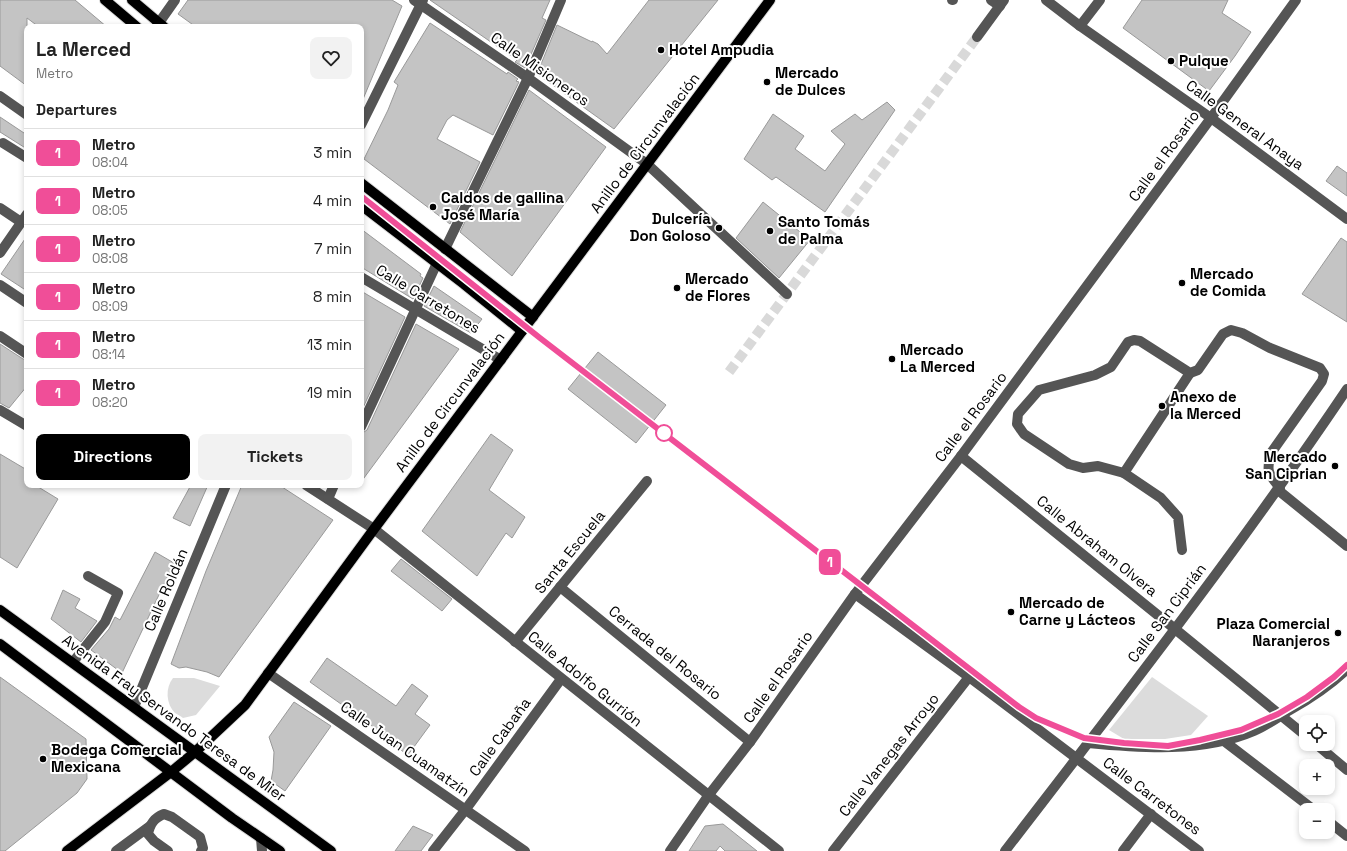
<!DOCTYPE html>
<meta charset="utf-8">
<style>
:root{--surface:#fff;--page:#f2f2f2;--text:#222;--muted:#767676;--line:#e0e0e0;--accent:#000}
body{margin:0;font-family:"Space Grotesk",sans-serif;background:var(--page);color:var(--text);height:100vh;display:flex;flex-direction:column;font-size:15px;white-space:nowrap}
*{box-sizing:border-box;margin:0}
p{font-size:13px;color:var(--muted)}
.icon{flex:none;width:22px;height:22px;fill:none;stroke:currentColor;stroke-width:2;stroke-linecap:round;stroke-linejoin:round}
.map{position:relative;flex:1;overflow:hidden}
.sheet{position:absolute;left:24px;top:24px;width:340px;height:464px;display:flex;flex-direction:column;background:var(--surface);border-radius:8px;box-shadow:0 2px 6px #0003}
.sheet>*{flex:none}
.badge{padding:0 8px;border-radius:6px;font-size:14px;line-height:26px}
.buttons{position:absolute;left:1299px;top:715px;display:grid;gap:8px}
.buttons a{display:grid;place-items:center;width:36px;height:36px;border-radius:8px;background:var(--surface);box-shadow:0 2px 6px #0003;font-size:20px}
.map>.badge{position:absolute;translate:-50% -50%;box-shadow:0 0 0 2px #fff}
h2{padding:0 12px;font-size:15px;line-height:36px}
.round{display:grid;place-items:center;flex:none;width:42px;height:42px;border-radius:8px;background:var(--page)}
.overview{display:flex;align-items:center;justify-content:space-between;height:68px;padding:0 12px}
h1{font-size:19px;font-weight:700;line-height:30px}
.action{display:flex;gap:8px;margin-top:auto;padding:8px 12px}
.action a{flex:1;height:46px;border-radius:8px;background:var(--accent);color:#fff;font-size:16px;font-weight:700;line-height:46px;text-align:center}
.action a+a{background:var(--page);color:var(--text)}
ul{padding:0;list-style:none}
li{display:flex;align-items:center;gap:12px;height:48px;padding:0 12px;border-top:1px solid var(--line)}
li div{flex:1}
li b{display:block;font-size:15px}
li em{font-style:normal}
li .badge{min-width:44px;font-weight:700;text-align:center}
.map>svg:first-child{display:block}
</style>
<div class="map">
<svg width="1347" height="851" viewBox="0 0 1347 851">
<rect width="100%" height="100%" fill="#fff"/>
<g fill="#dcdcdc">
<polygon points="1152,677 1208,716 1191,735 1165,739 1124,739 1109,730"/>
<path d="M173 678H194L220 686 196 715 183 718C181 716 178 715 175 713 166 704 165 688 173 678Z"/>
</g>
<g fill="#c4c4c4" stroke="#999">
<polygon points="0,0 75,0 107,27 39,27 27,18 27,86 0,66"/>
<polygon points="188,0 392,0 402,6 361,104 361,27 196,27 178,14"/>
<polygon points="430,0 550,0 542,18 546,20 525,68 515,62 517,60"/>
<polygon points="649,0 718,0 614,129 537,74 557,25 592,42 592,41 598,44 607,54"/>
<polygon points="1142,0 1228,0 1222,13 1251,32 1235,56 1209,91 1123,28"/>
<polygon points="430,23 507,74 508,72 518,79 516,81 519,82 493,135 453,115 447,120 437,139 480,162 450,224 364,159 388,110 398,85 394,82"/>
<polygon points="529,90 606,147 512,276 460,232"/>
<polygon points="887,102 895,110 825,212 776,177 772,180 744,159 773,114 804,136 795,149 825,171 845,144 831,131 855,114 862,120"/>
<polygon points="0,117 27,135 27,149 0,132"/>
<polygon points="1337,166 1347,173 1347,196 1326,181"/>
<polygon points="763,202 810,240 779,278 736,238"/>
<polygon points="361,229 421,274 420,276 423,278 413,299 361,267"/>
<polygon points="27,236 27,291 1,274"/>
<polygon points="1341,238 1347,242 1347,322 1302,294"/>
<polygon points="434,286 482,319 471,333 424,306"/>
<polygon points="361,291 405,317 361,412"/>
<polygon points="416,324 459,349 361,482 361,433 364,432 367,430"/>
<polygon points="0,344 23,359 27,360 27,386 9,408 0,403"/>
<polygon points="598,352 666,405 636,443 568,389"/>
<polygon points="491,434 513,450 489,490 525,517 512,538 506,533 477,576 422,531"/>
<polygon points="0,454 27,470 27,485 35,485 58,499 17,568 0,557"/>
<polygon points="191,485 208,485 190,526 173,518"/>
<polygon points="242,485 279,485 333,520 219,677 207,672 186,667 179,668 171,664 206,571"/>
<polygon points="155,552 174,563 122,673 91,650 109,629 115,617 120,620"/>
<polygon points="401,559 452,599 442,611 391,571"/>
<polygon points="63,590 80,599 75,608 97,621 81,642 51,619"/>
<polygon points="327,658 396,706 412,684 428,696 415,714 430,725 408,755 377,733 379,731 310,682"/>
<polygon points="0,677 86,739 87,779 77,793 5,851 0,851"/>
<polygon points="294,702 331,726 285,791 271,781 273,770 274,752 269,737"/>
<polygon points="723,824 757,851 725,851 720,846 716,851 689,851 705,826"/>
<polygon points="413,826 433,835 421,851 395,851"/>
</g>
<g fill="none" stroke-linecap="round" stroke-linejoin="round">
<polyline stroke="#d9d9d9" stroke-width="10" stroke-dasharray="10 5" stroke-linecap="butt" points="729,372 977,37"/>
<defs>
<g id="major">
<polyline points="105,0 137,27"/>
<polyline points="132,0 164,27"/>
<polyline points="361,183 533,317"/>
<polyline points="361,205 464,284 522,331"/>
<polyline points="0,610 331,851"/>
<polyline points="0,644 232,818 280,851"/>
<polyline points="67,851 171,772 195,752 245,705 374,529 770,0"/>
</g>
</defs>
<use href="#major" stroke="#dbdbdb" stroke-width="12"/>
<g stroke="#555" stroke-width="10">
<polyline points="414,0 528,78 647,164 787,294"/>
<polyline points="952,0 953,0"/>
<polyline points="991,0 1000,6"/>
<polyline points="1046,0 1080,26 1211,118 1347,219"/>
<polyline points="1080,26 1100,0"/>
<polyline points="156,27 175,0"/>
<polyline points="977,37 1004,0"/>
<polyline points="0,96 27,115"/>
<polyline points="361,125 423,0"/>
<polyline points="3,143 27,158"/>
<polyline points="0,208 21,222"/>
<polyline points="445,249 528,78 561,0"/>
<polyline points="0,253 27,214"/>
<polyline points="361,277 501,360"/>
<polyline points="0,285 27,303"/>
<polyline points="0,336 27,354"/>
<polyline points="0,410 27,426"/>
<polyline points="361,427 437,263"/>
<polyline points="961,456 1175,629 1306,736"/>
<polyline points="1124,473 1190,373"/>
<polyline points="306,485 374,529 779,851"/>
<polyline points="1278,490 1347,546"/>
<polyline points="328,499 334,485"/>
<path d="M1182 550 1178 517 1161 498 1124 473 1098 466 1083 468 1069 464 1024 434 1017 424 1018 414 1039 390 1095 375 1111 367 1128 342 1134 340 1140 341 1190 373 1198 370 1223 334 1231 330 1242 333 1270 348 1320 368 1324 374 1322 381 1271 453C1266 472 1268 473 1280 488"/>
<polyline points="560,587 750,742"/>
<polyline points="855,594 969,677 1199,851"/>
<polyline points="515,642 647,481"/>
<polyline points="73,662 105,622 118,593 88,576"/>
<polyline points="268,673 525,851"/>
<polyline points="134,707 226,485"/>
<polyline points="1224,741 1314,810"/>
<path d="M1088 743C1141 748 1203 753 1254 731 1266 726 1278 717 1290 710 1311 698 1330 686 1347 669"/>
<polyline points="1316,744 1347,770"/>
<polyline points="1328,821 1347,836"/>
<polyline points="261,838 262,851"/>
<polyline points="116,851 150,826"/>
<path d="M168 851 154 841 148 834C150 824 154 818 164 814L172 817 200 837 203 848 201 851"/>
<polyline points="433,851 466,809 561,679"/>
<polyline points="670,851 708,796 750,742 855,594 961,456 1211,118 1296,0"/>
<polyline points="833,851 969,677"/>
<path d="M1005 851C1122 699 1240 548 1347 389"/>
<polyline points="1123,851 1151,814"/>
</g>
<use href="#major" stroke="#000" stroke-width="10"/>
</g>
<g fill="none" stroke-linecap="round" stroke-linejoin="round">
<defs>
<polyline id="line" points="361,196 540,338 1019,707 1036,718 1084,738 1124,743 1168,746 1200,740 1241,730 1278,714 1307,697 1334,677 1347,665"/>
</defs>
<use href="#line" stroke="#fff" stroke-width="9"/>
<use href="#line" stroke="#f04e98" stroke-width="6"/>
</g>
<g fill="#000" stroke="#fff" stroke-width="1.5">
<circle cx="661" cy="50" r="4"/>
<circle cx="1171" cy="61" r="4"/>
<circle cx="767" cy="82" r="4"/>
<circle cx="433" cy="207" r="4"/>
<circle cx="719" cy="228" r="4"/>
<circle cx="770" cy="231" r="4"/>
<circle cx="1182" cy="283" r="4"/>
<circle cx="677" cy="288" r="4"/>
<circle cx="892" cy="359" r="4"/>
<circle cx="1162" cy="406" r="4"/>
<circle cx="1335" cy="466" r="4"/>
<circle cx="1011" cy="612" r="4"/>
<circle cx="1338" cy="633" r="4"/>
<circle cx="43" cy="759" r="4"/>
</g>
<circle fill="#fff" stroke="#f04e98" stroke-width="2" cx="664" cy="433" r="8"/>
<g text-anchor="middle" stroke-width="4" stroke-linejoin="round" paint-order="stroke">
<g font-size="15" font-weight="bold" fill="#000" stroke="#fff" text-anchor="start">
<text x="669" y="55">Hotel Ampudia</text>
<text x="1179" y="66">Pulque</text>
<text x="775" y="78">Mercado<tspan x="775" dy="17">de Dulces</tspan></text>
<text x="441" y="203">Caldos de gallina<tspan x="441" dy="17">José María</tspan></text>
<text x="711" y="224" text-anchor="end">Dulcería<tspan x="711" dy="17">Don Goloso</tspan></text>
<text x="778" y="227">Santo Tomás<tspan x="778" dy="17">de Palma</tspan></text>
<text x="1190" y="279">Mercado<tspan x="1190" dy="17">de Comida</tspan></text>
<text x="685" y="284">Mercado<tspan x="685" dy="17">de Flores</tspan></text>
<text x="900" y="355">Mercado<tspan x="900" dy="17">La Merced</tspan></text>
<text x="1170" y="402">Anexo de<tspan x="1170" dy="17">la Merced</tspan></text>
<text x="1327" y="462" text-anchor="end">Mercado<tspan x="1327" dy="17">San Ciprian</tspan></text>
<text x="1019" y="608">Mercado de<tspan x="1019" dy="17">Carne y Lácteos</tspan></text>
<text x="1330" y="629" text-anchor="end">Plaza Comercial<tspan x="1330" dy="17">Naranjeros</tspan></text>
<text x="51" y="755">Bodega Comercial<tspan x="51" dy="17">Mexicana</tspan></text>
</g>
<g font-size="15" fill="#000" stroke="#fff">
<text transform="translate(540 69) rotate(35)" y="5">Calle Misioneros</text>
<text transform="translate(1245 125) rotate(36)" y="5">Calle General Anaya</text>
<text transform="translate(645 143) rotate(-53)" y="5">Anillo de Circunvalación</text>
<text transform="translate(1164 156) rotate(-54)" y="5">Calle el Rosario</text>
<text transform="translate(428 299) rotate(31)" y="5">Calle Carretones</text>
<text transform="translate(450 402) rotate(-53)" y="5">Anillo de Circunvalación</text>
<text transform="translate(971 417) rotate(-53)" y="5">Calle el Rosario</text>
<text transform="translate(1097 546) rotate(39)" y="5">Calle Abraham Olvera</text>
<text transform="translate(570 552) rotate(-51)" y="5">Santa Escuela</text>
<text transform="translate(166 590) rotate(-67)" y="5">Calle Roldán</text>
<text transform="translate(1167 613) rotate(-53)" y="5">Calle San Ciprián</text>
<text transform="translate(665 653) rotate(39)" y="5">Cerrada del Rosario</text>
<text transform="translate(778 677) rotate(-55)" y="5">Calle el Rosario</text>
<text transform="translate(585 679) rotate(39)" y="5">Calle Adolfo Gurrión</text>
<text transform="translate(174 718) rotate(36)" y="5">Avenida Fray Servando Teresa de Mier</text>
<text transform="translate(500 737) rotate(-54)" y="5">Calle Cabaña</text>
<text transform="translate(405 749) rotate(35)" y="5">Calle Juan Cuamatzín</text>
<text transform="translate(889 755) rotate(-52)" y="5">Calle Vanegas Arroyo</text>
<text transform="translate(1152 796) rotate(37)" y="5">Calle Carretones</text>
</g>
</g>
</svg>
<div class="buttons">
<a><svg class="icon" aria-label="locate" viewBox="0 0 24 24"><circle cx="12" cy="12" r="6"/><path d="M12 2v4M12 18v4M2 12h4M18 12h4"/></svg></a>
<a>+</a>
<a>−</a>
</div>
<b class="badge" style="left:830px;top:562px;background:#f04e98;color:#fff">1</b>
<section class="sheet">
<div class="overview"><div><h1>La Merced</h1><p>Metro</p></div><a class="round"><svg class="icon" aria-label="heart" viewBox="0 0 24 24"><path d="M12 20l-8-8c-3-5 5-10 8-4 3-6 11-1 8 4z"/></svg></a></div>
<h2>Departures</h2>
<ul>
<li><span class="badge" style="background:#f04e98;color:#fff">1</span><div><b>Metro</b><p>08:04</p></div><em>3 min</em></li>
<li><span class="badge" style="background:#f04e98;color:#fff">1</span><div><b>Metro</b><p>08:05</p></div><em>4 min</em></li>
<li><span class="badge" style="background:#f04e98;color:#fff">1</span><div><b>Metro</b><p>08:08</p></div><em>7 min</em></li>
<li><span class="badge" style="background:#f04e98;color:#fff">1</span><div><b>Metro</b><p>08:09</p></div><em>8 min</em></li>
<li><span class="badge" style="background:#f04e98;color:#fff">1</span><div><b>Metro</b><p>08:14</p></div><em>13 min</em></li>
<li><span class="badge" style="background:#f04e98;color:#fff">1</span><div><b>Metro</b><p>08:20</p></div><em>19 min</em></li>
</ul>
<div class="action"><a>Directions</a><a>Tickets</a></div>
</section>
</div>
